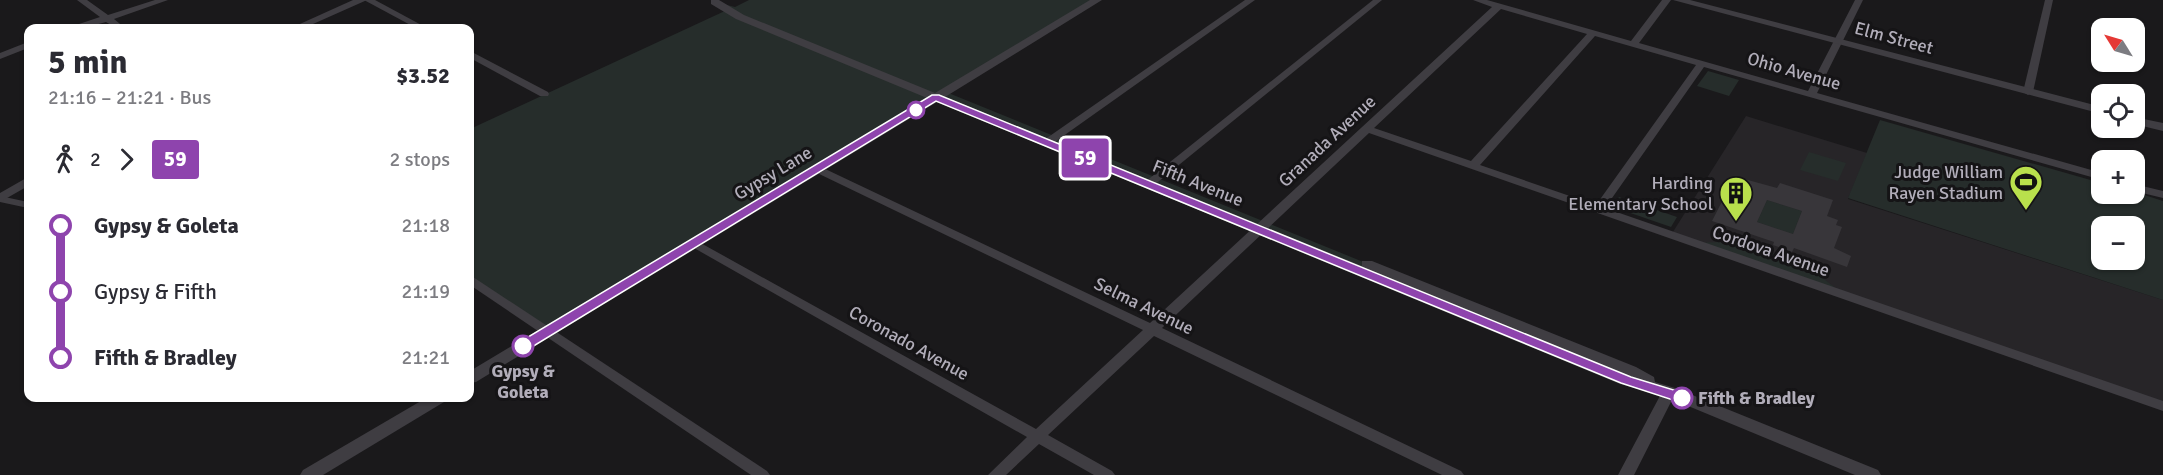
<!DOCTYPE html>
<meta charset="utf-8">
<style>
:root{--surface:#fff;--page:#f2f2f3;--text:#2b2b33;--muted:#7c7c81}
body{margin:0;font-family:Signika,sans-serif;background:var(--page);color:var(--text);height:100vh;display:flex;flex-direction:column;font-size:22px;white-space:nowrap}
*{box-sizing:border-box;margin:0}
p{font-size:20px;color:var(--muted)}
.icon{flex:none;width:33px;height:33px;fill:none;stroke:currentColor;stroke-width:2;stroke-linecap:round;stroke-linejoin:round}
.map{position:relative;flex:1;overflow:hidden}
.side{position:absolute;left:24px;top:24px;width:450px;height:378px;display:flex;flex-direction:column;background:var(--surface);border-radius:12px;box-shadow:0 2px 4px #0004}
.side>*{flex:none}
.badge{padding:0 12px;border-radius:4px;font-size:21px;line-height:39px}
.needle{width:39px;rotate:307deg}
.tools{position:absolute;left:2091px;top:18px;display:grid;gap:12px}
.tools a{display:grid;place-items:center;width:54px;height:54px;border-radius:12px;background:var(--surface);box-shadow:0 2px 4px #0004;font-size:30px}
.map>.badge{position:absolute;translate:-50% -50%;box-shadow:0 0 0 3px #fff}
.legs{display:flex;align-items:center;gap:9px;height:66px;padding:0 24px;font-size:20px}
.legs p{margin-inline-start:auto}
.head{display:flex;align-items:center;justify-content:space-between;height:102px;padding:0 24px}
h1{font-size:33px;font-weight:800;line-height:45px}
ul{padding:0 24px;list-style:none}
li{display:flex;align-items:center;gap:21px;height:66px;font-size:22px}
li i{display:grid;place-items:center;width:9px;height:100%;margin:0 8px;background:currentColor}
li i::after{content:'';width:15px;height:15px;margin:-8px;border:4px solid;border-radius:50%;background:var(--surface)}
li p{margin-inline-start:auto}
li:first-child i{background:linear-gradient(#0000 50%,currentColor 0)}
li:last-child i{background:linear-gradient(currentColor 50%,#0000 0)}
.map>svg:first-child{display:block}
</style>
<div class="map">
<svg width="2163" height="475" viewBox="0 0 2163 475">
<rect width="100%" height="100%" fill="#1a191b"/>
<polygon fill="#272528" points="1746,116 1867,153 1848,199 2163,300 2163,406 1671,235"/>
<g fill="#262d2b" fill-rule="evenodd">
<polygon points="749,0 1097,0 946,92 1631,371 1669,392 936,98 548,331 470,279 470,129 727,10 715,2 735,7"/>
<polygon points="1708,71 1739,80 1729,96 1697,86"/>
<path d="M1880 120 2101 183 2102 194 2135 192 2163 201V300L1848 198ZM2134 226V260H2102V226Z"/>
<polygon points="1809,152 1846,163 1838,181 1800,170"/>
<polygon points="1619,197 1677,217 1671,227 1613,207"/>
<polygon points="1767,200 1802,211 1793,234 1757,222"/>
<path d="M1718 242C1766 246 1806 261 1842 294L1694 243Z"/>
</g>
<path fill="#38363a" fill-rule="evenodd" d="M1737 177 1777 188 1780 183 1833 200 1827 216 1838 220 1836 225 1842 227 1834 248 1851 256 1847 267 1794 248 1792 252 1773 245 1774 242 1712 221 1733 180 1735 181ZM1767 200 1802 211 1793 234 1757 222Z"/>
<g fill="none" stroke-linecap="round" stroke-linejoin="round">
<g fill="#3f3d42" fill-rule="evenodd">
<polygon points="77,0 87,0 108,15 155,0 168,0 114,19 125,28 116,28 106,22 84,28 72,28 73,26 100,17"/>
<polygon points="364,0 375,0 427,28 416,28"/>
<polygon points="1245,0 1255,0 1052,144 1044,144 1043,142 1044,140"/>
<polygon points="1373,0 1382,0 1153,186 1145,186 1143,184 1145,182"/>
<path d="M1473 0H1487L1631 41 1662 0H1671L1639 43 1808 91 1855 0H1863L1817 93 2102 173V180L1704 67 1605 208 2163 401V411L1369 133 1162 328 1461 471 1464 475H1442L1154 336 1048 435 1112 471 1115 475H1094L1039 444 1006 475H988L1027 437 687 244 693 240 697 241 1036 429 1143 330 813 171 811 169 813 167H821L1150 323 1492 7ZM1501 9 1587 34 1471 161 1374 128ZM1595 36 1696 65 1596 205 1480 165Z"/>
<polygon points="2045,0 2053,0 2033,92 2028,95 2023,92"/>
<polygon points="28,42 28,48 0,59 0,53"/>
<polygon points="470,51 548,92 549,94 548,96 540,96 470,58"/>
<polygon points="2134,184 2163,191 2163,198 2134,191"/>
<polygon points="0,196 28,202 28,208 0,202"/>
<polygon points="470,275 767,471 770,475 751,475 470,285"/>
<polygon points="1669,387 1674,388 1676,392 1634,475 1618,475 1662,392 1664,388"/>
</g>
<g fill="#3f3d42" fill-rule="evenodd">
<polygon points="353,0 367,0 304,28 291,28"/>
<polygon points="711,0 719,0 744,15 935,93 1090,0 1102,0 945,97 1362,266 1362,261 1372,261 1636,367 1654,377 1655,382 1675,388 1878,470 1881,475 1855,475 1664,396 1620,384 937,102 476,382 470,383 470,371 927,98 736,19 711,4"/>
<polygon points="1673,0 1690,0 2102,107 2102,114"/>
<polygon points="2134,117 2163,123 2163,131 2134,124"/>
<polygon points="28,177 28,186 0,202 0,193"/>
<polygon points="426,398 446,398 444,402 323,475 300,475 303,470"/>
</g>
</g>
<polygon fill="#8e44ad" stroke="#fff" stroke-width="1.5" points="932,95 939,95 1631,377 1687,394 1689,398 1682,403 1621,383 936,101 527,350 518,350 516,346 518,343"/>
<defs>
<symbol id="stadium-pin" viewBox="-11 -11 22 30"><path d="M0 17L-7.5 6A9.5 9.5 0 1 1 7.5 6Z" fill="#b9e04c" stroke="#151416"/><path d="M0-5a6.5 5 0 1 0 0 10a6.5 5 0 1 0 0-10ZM-3.5-1.8h7v3.6h-7Z" fill="#111"/></symbol>
<symbol id="building-pin" viewBox="-11 -11 22 30"><path d="M0 17L-7.5 6A9.5 9.5 0 1 1 7.5 6Z" fill="#b9e04c" stroke="#151416"/><path d="M-4-6H4V6H1V3H-1V6H-4ZM-2.5-4.3h1.7v1.8h-1.7ZM.8-4.3h1.7v1.8H.8ZM-2.5-1h1.7V.8h-1.7ZM.8-1h1.7V.8H.8Z" fill="#111"/></symbol>
</defs>
<g fill-rule="evenodd">
<use href="#stadium-pin" x="2007" y="163" width="38" height="52"/>
<use href="#building-pin" x="1717" y="174" width="38" height="52"/>
</g>
<g fill="#fff" stroke="#8e44ad" stroke-width="3">
<circle cx="916" cy="110" r="8"/>
<circle cx="523" cy="346" r="10"/>
<circle cx="1682" cy="398" r="10"/>
</g>
<g text-anchor="middle" stroke-width="6" stroke-linejoin="round" paint-order="stroke">
<g font-size="18" fill="#b1adb9" stroke="#151416">
<text transform="translate(1894 38) rotate(15)" y="6">Elm Street</text>
<text transform="translate(1794 71) rotate(16)" y="6">Ohio Avenue</text>
<text transform="translate(1327 141) rotate(-43)" y="6">Granada Avenue</text>
<text transform="translate(773 173) rotate(-31)" y="6">Gypsy Lane</text>
<text transform="translate(1198 183) rotate(22)" y="6">Fifth Avenue</text>
<text transform="translate(1771 251) rotate(19)" y="6">Cordova Avenue</text>
<text transform="translate(1144 306) rotate(26)" y="6">Selma Avenue</text>
<text transform="translate(909 343) rotate(29)" y="6">Coronado Avenue</text>
</g>
<g font-size="18" fill="#b1adb9" stroke="#151416" text-anchor="end">
<text x="2003" y="178">Judge William<tspan x="2003" dy="21">Rayen Stadium</tspan></text>
<text x="1713" y="189">Harding<tspan x="1713" dy="21">Elementary School</tspan></text>
</g>
<g font-size="18" font-weight="bold" fill="#b1adb9" stroke="#151416">
<text x="523" y="377">Gypsy &amp;<tspan x="523" dy="21">Goleta</tspan></text>
<text x="1698" y="404" text-anchor="start">Fifth &amp; Bradley</text>
</g>
</g>
</svg>
<div class="tools">
<a><svg class="needle" viewBox="-14 -14 28 28"><path d="M0-13l5 13h-10z" fill="#e53935"/><path d="M0 13l5-13h-10z" fill="#7c7c81"/></svg></a>
<a><svg class="icon" aria-label="locate" viewBox="0 0 24 24"><circle cx="12" cy="12" r="6"/><path d="M12 2v4M12 18v4M2 12h4M18 12h4"/></svg></a>
<a>+</a>
<a>−</a>
</div>
<b class="badge" style="left:1085px;top:158px;background:#8e44ad;color:#fff">59</b>
<section class="side">
<div class="head"><div><h1>5 min</h1><p>21:16 – 21:21 · Bus</p></div><b>$3.52</b></div>
<div class="legs"><svg class="icon" aria-label="walk" viewBox="0 0 24 24"><circle cx="13" cy="4" r="2"/><path d="M13 8l-2 6 4 7M11 14l-3 7M7 12l3-4h3l4 4"/></svg>2<svg class="icon" aria-label="forward" viewBox="0 0 24 24"><path d="M9 5l7 7-7 7"/></svg><b class="badge" style="background:#8e44ad;color:#fff">59</b><p>2 stops</p></div>
<ul>
<li><i style="color:#8e44ad"></i><b>Gypsy &amp; Goleta</b><p>21:18</p></li>
<li><i style="color:#8e44ad"></i><span>Gypsy &amp; Fifth</span><p>21:19</p></li>
<li><i style="color:#8e44ad"></i><b>Fifth &amp; Bradley</b><p>21:21</p></li>
</ul>
</section>
</div>
